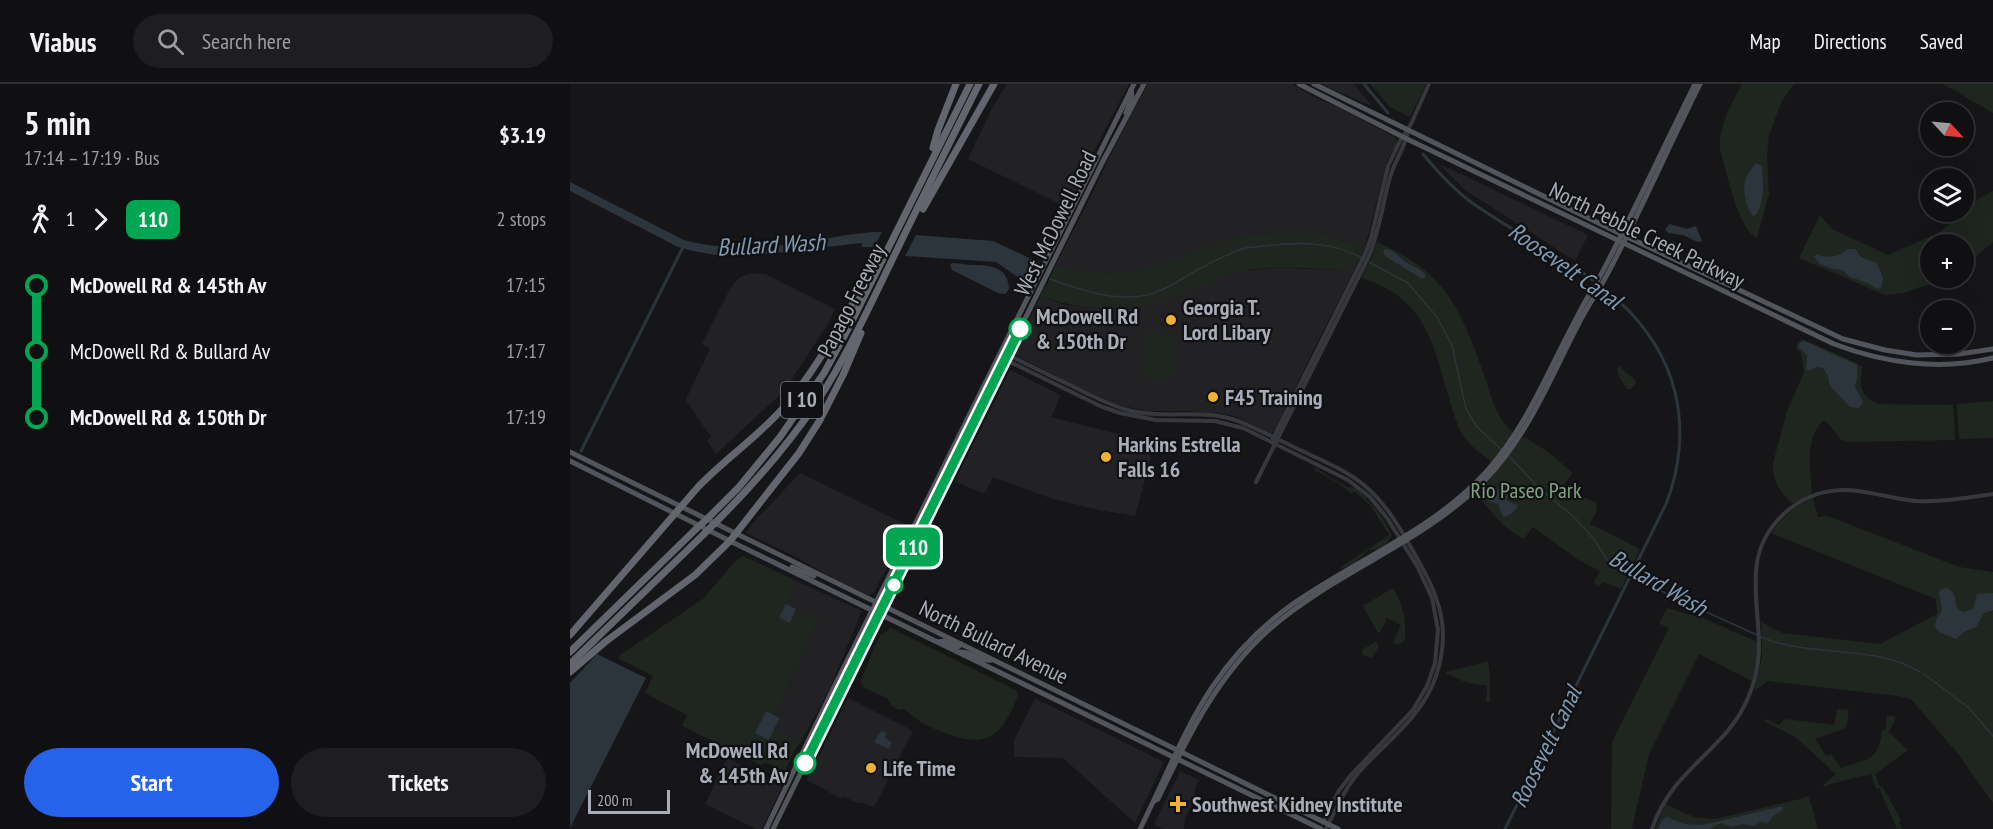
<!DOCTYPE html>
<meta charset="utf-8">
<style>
:root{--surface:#101012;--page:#1e1e20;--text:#f1f3f6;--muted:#9c9d9f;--line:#303032;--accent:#2563eb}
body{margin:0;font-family:"PT Sans Narrow",sans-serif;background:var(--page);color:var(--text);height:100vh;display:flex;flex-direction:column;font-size:22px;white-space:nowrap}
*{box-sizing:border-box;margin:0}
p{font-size:20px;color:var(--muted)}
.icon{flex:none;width:33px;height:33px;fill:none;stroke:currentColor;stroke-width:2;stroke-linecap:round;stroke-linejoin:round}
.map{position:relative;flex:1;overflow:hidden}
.drawer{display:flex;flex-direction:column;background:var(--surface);width:570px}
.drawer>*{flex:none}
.badge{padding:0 12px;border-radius:9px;font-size:21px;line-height:39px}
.needle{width:39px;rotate:116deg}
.fabs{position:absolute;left:1350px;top:18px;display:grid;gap:12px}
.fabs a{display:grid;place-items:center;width:54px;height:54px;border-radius:50%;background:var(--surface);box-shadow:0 6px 24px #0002,0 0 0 2px var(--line);font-size:30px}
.scale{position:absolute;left:18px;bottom:15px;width:82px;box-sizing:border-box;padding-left:6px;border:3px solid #a8adb8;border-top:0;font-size:16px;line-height:21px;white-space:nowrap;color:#a8adb8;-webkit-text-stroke:4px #111113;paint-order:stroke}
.map>.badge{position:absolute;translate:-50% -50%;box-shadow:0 0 0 3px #fff}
.legs{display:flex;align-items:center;gap:9px;height:66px;padding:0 24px;font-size:20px}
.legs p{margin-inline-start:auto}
.headline{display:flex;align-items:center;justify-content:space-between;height:102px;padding:0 24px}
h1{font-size:33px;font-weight:800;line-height:45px}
.action{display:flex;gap:12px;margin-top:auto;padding:12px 24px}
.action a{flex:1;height:69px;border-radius:36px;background:var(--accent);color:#fff;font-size:24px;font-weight:800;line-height:69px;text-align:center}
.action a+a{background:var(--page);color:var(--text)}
ul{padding:0 24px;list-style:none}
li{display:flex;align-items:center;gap:21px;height:66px;font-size:22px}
li i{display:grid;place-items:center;width:9px;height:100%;margin:0 8px;background:currentColor}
li i::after{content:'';width:15px;height:15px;margin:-8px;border:4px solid;border-radius:50%;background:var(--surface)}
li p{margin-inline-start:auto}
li:first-child i{background:linear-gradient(#0000 50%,currentColor 0)}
li:last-child i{background:linear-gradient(currentColor 50%,#0000 0)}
header{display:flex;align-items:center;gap:36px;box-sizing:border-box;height:84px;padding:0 30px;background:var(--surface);border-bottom:2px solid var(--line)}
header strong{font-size:28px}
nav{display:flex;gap:33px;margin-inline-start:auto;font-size:21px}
.search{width:420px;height:54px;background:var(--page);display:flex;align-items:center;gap:15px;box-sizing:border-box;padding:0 21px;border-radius:33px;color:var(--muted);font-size:22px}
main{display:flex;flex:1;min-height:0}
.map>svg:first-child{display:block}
</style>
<header>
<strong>Viabus</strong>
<div class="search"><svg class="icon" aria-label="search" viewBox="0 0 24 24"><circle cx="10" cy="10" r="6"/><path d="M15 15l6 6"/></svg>Search here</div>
<nav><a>Map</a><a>Directions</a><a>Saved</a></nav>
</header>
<main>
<section class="drawer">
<div class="headline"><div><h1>5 min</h1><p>17:14 – 17:19 · Bus</p></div><b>$3.19</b></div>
<div class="legs"><svg class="icon" aria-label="walk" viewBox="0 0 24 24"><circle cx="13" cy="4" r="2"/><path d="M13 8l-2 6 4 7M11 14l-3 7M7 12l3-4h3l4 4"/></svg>1<svg class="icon" aria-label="forward" viewBox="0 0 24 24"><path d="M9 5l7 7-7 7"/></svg><b class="badge" style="background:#00a651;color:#fff">110</b><p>2 stops</p></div>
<ul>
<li><i style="color:#00a651"></i><b>McDowell Rd &amp; 145th Av</b><p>17:15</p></li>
<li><i style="color:#00a651"></i><span>McDowell Rd &amp; Bullard Av</span><p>17:17</p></li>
<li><i style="color:#00a651"></i><b>McDowell Rd &amp; 150th Dr</b><p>17:19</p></li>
</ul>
<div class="action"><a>Start</a><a>Tickets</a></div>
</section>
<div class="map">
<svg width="1423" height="745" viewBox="0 0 1423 745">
<rect width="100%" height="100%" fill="#161618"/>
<g fill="#222225">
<polygon points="437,0 559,0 522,71 519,72 517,83 498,124 398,75 423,22"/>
<polygon points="578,0 722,0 744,13 770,24 825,53 827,56 827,60 817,77 795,163 748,149 699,149 668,153 596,181 555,189 524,189 496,186 486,180 522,110 553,45"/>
<polygon points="753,0 784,0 802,22 761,5"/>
<polygon points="868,79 1018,151 1005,177 895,106"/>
<polygon points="704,184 774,186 783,189 744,265 705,347 701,349 667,333 654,330 619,327 577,327 548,321 506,302 443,270 443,266 452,252 470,212 495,221 521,224 547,225 595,216 636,198 670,187"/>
<polygon points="182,189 195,190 265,225 258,240 214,307 146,370 137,357 141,353 117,318 117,313 140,265 132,260 161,203 170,193"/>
<polygon points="440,286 491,311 481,333 580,358 580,377 565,432 529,426 480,414 423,393 414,410 385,397"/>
<polygon points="230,389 339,442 303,510 298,511 263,494 226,473 176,449 182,440"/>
<polygon points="227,497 292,527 259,606 231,658 205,645 210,634 204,631 249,536 216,520"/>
<polygon points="278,614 343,647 304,723 290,718 289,720 275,713 270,714 237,696"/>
<polygon points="465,614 594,678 565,739 493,674 444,673 444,656"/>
<polygon points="157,674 212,703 192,745 186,745 135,720"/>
<polygon points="610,687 629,696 625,704 625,715 615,734 614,745 593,745 584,740"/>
</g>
<g fill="#1e261f">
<polygon points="800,0 856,0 840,33 820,23"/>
<path d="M1172 0H1224L1212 17 1199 51 1197 71 1199 110 1187 154C1167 144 1157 88 1150 66 1148 42 1161 21 1172 0Z"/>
<polygon points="1373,0 1423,0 1423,29"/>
<polygon points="1423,107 1423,158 1394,182 1394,160 1360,160 1360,194 1377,194 1372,196 1333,209 1315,211 1229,174 1250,131 1262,145 1318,171 1370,148 1410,114"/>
<path d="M701 149H748L795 163 783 189 774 186C740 185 702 180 669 188 648 193 629 203 609 211 565 230 515 228 470 212L475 202 476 203 486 180C496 187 506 186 517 188 575 195 612 171 664 154 676 150 689 151 701 149Z"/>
<path d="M807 158C875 188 889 221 913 288 918 302 922 318 929 331 932 338 939 344 943 349L922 378C912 370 901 363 894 353 886 341 883 326 879 314 862 255 855 214 791 194L802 173Z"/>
<path d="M573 249 607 251V256H604L606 275 604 274 603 286 605 292C595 296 580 296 570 291L571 287H573L574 274 572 271 575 256Z"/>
<path d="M1232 255 1287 279 1292 283C1290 302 1288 309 1307 320L1383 321 1385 356 1279 358 1271 356 1256 337H1253C1234 354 1241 386 1242 410L1222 420C1210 408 1202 396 1203 379L1217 327 1234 288 1231 269 1226 265 1228 259Z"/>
<polygon points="1049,282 1067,298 1061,305 1057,305 1049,293 1047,285"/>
<polygon points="1423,317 1423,354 1389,355 1387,320"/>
<polygon points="955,353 978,368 1003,389 993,401 1000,407 1026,419 1027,426 1020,440 1070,465 1051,505 1033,498 1027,502 1024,498 1030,487 1007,475 963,443 954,455 934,442 906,411 907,407 932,380 952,354"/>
<path d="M746 384 777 403 786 404 797 414 796 415 809 428 822 451C820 457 812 465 805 466 800 467 800 464 796 468 788 476 781 484 768 485L819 451 801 422 784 407 782 410 768 399 743 385Z"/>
<path d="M1243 414 1248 433 1257 432 1266 435 1389 483 1423 488V719L1389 671 1341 615 1327 612 1198 597 1184 607 1192 574 1191 537 1203 545 1213 549 1310 560 1367 530 1366 515 1201 449C1212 433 1225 422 1243 414Z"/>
<polygon points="173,472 227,497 210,534 220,539 226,525 249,536 204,631 196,627 199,656 205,645 231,658 224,667 215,687 196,679 191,681 112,642 117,631 75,609 83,592 48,574 50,571 133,515 166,476"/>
<path d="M823 504C834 521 836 537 835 556L829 561 823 559 831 541 817 534 811 547 808 549 793 522Z"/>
<polygon points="1097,524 1135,535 1188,558 1187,576 1182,597 1129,570 1079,670 1062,745 1041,745 1042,658 1099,544 1089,539"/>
<path d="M321 544 446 606 448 611C434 648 420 666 378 650 367 646 353 641 344 633 340 630 338 628 333 625L330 626 322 622 317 614 292 603 291 596 306 559 310 552Z"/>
<polygon points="806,557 809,562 802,574 793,571 792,566"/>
<path d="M918 577 920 591V618H916L917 602 895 598 876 589 877 587C892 584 903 582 918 577Z"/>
<path d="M1267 625 1279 626 1276 644 1245 655 1256 672 1261 670 1271 684C1298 674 1308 679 1312 646H1315L1317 631 1326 633 1319 648 1338 666 1305 690 1310 703 1312 702 1331 736 1329 738 1333 745H1327L1309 704 1306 705 1301 690 1261 700 1255 703 1253 701 1266 690 1225 653 1194 637 1195 635 1209 641 1215 635 1264 641Z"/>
<polygon points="1238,712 1241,719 1248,745 1085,745 1095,720 1124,733 1145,735 1234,714"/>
</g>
<g fill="#2c353c">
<path d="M1186 79 1192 82C1193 96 1196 122 1184 132L1181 130 1176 119 1174 105 1176 93Z"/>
<path d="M0 98 114 156C151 166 191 165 229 159 257 155 284 148 312 148L304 163H292V159L179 172 146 171 123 167 108 163 0 107Z"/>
<polygon points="1100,140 1117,145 1126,142 1132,157 1128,158 1113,151 1098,149 1095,145"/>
<polygon points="346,151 423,157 470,179 459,201 426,178 335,172"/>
<path d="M815 165C826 166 829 174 837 179 844 183 849 184 855 190V194H851L815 172 813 168Z"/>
<path d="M1278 165H1285L1291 173 1307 179 1313 194 1311 204 1307 205 1298 199 1280 193 1272 186 1263 185 1250 180 1244 173 1246 170C1258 175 1268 173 1278 165Z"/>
<path d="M383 179C390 179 396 181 403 181 421 181 438 183 439 205L435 210 428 209 382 186 380 181Z"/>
<polygon points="1235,257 1287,281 1287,296 1285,303 1293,318 1289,324 1280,323 1262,304 1259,299 1258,292 1253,284 1247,283 1239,287 1236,285 1237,271 1228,262 1231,258"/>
<path d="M939 399 943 404 937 413V417L948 421C947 426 937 434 933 433L928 420 918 417 915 412 917 408 925 407Z"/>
<path d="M1377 504C1386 508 1385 517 1387 524L1393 528 1403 525 1407 510 1423 509V526L1414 529 1406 543 1396 547 1386 555 1369 548 1365 542 1366 536 1372 526 1369 508 1371 505Z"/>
<polygon points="216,520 226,525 220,539 209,534"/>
<polygon points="27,570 76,594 0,744 0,599"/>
<polygon points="196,627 210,634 199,656 185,649"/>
<polygon points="311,647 317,649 315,654 322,658 319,665 304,658"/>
<polygon points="1209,723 1212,723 1213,726 1203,732 1198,739 1191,738 1183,742 1172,740 1162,743 1151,739 1140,745 1088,745 1092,736 1097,733 1114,740 1133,741"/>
</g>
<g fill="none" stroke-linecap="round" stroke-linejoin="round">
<g stroke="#2c353c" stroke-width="1.5">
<polyline points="799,178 838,199 867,233 882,261 896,325 907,343 932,366"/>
<path d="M480 195C511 206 545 218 578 211 598 206 613 193 631 184 644 177 658 170 672 165 679 163 687 163 695 162 729 158 761 157 792 174"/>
<polyline points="938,371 969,404 1004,433 1023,454 1037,476 1054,487 1099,511 1187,551"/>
<path d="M1191 553C1239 574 1307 560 1350 588"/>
<polyline points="1354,590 1399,624 1423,652"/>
</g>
<g stroke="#2c353c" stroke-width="3">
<polyline points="794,0 818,29"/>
<path d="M853 70C868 88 883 105 901 118 979 174 1079 206 1105 308 1114 345 1110 385 1096 420L935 745"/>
<polyline points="11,367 112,165"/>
</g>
<g stroke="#37383d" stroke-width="4">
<path d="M431 267C454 279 477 290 500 301 518 310 535 319 554 325 589 336 627 325 662 335 684 342 704 354 724 363 748 375 775 385 795 402 814 418 827 439 839 460 865 505 884 539 866 592 852 633 818 656 790 687 775 704 766 725 756 745"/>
<polyline points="428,272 530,322 550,329 586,336 645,337 673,344 778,396 800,413 817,434 847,482 862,514 868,546 865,579 857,602 843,626 781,691 768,708 753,739"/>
<polyline points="703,355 795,170 801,154 818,82 830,57 841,40 859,0"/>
<path d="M686 398 799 172C810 145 813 117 821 90 826 75 836 62 838 46"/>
<path d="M1082 745C1101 685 1156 667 1178 614 1199 565 1183 536 1186 488 1188 443 1228 406 1274 406 1298 406 1322 415 1346 417 1372 418 1397 414 1423 410"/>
</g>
<g stroke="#53555c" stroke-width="5">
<path d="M729 0 837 55 1264 260C1314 279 1370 287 1423 274"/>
<polyline points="744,0 1051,150 1273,255 1315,266 1347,271 1389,270 1423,265"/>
<polyline points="556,29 562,12 561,6"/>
<polyline points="395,355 395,350 401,335 400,330"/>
<polyline points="0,368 768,745"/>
<polyline points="0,377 164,459 751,745"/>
<polyline points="345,460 342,457 348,440"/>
<polyline points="222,483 244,492"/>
<polyline points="368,558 374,557 388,563 391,560"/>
<path d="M390 568C401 567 410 578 421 576"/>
<path d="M584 717 588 715C618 652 648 590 702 543 767 487 853 459 914 397 959 351 980 294 1009 239 1018 221 1030 205 1039 187 1071 126 1099 62 1130 0"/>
<polyline points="196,745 263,605 564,0"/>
<polyline points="203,745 532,79 574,0"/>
<path d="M570 745C614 656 635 584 720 522 785 476 863 447 917 387 957 342 978 287 1006 235 1015 216 1027 199 1036 181 1067 121 1095 60 1125 0"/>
</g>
<g stroke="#63666e" stroke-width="7">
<polyline points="363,64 368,46 386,0"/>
<polyline points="353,125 424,0"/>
<polyline points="139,433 169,403 210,353 254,289 278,245 400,0"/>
<path d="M147 437C184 400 218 361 247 318 278 270 301 219 326 168 353 112 381 56 409 0"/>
<path d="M0 551 128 403C156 374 189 352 215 322 251 280 275 230 304 184"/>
<polyline points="0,568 125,446"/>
<polyline points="0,580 134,450"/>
<polyline points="0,588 35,558 125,491 160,457 229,369 250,336 273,291 291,249"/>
</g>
<g stroke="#63666e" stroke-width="7">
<polyline points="125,446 139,433"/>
<polyline points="134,450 147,437"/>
</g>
</g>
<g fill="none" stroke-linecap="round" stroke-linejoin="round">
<defs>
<polyline id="line-1" points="235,679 450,245"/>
</defs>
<use href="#line-1" stroke="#fff" stroke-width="14"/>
<use href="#line-1" stroke="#00a651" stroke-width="9"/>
</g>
<g fill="#f2b134" stroke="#111113" stroke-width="2">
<circle cx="601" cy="236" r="6"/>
<circle cx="643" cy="313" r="6"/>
<circle cx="536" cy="373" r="6"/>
<circle cx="301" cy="684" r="6"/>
<path d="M605 711h6v6h6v6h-6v6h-6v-6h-6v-6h6z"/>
</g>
<g fill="#fff" stroke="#00a651" stroke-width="3">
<circle cx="450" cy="245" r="10"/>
<circle cx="324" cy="501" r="8"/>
<circle cx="235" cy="679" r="10"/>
</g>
<g text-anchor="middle" stroke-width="4.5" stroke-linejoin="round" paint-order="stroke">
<rect fill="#111113" stroke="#7b7e86" stroke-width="1.5" x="211" y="298" width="42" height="36" rx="4.5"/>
<g font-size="21" font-weight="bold" fill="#a8adb8">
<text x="232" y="323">I 10</text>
</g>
<g font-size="22" fill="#a8adb8" stroke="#111113">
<text transform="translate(485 139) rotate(-64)" y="8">West McDowell Road</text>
<text transform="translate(1077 151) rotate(26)" y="8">North Pebble Creek Parkway</text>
<text transform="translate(281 216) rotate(-63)" y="8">Papago Freeway</text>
<text transform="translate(424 558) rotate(26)" y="8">North Bullard Avenue</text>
</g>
<g font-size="22" font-weight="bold" fill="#a8adb8" stroke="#111113" text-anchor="start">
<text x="613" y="231">Georgia T.<tspan x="613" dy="25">Lord Libary</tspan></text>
<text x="655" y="321">F45 Training</text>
<text x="548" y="368">Harkins Estrella<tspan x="548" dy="25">Falls 16</tspan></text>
<text x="313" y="692">Life Time</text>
<text x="622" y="728">Southwest Kidney Institute</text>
</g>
<g font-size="22" font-weight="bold" fill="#a8adb8" stroke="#111113" text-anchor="start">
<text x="466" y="240">McDowell Rd<tspan x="466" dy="25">&amp; 150th Dr</tspan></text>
<text x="218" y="674" text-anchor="end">McDowell Rd<tspan x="218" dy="25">&amp; 145th Av</tspan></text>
</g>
<g font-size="22" fill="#7fa381" stroke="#111113">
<text x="956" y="414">Rio Paseo Park</text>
</g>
<g font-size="24" font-style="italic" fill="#7f9bb3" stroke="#111113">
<text transform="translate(201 161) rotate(-3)" y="8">Bullard Wash</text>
<text transform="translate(995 182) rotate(35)" y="8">Roosevelt Canal</text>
<text transform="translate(1088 499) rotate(30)" y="8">Bullard Wash</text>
<text transform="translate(976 663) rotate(-64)" y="8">Roosevelt Canal</text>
</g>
</g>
</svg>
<div class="fabs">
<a><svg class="needle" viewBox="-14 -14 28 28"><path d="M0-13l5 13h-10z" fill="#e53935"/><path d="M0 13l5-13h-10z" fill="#9c9d9f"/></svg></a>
<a><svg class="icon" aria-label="layers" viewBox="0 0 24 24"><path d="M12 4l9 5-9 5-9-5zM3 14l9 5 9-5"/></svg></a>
<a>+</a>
<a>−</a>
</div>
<div class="scale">200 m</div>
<b class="badge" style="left:343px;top:463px;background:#00a651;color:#fff">110</b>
</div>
</main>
